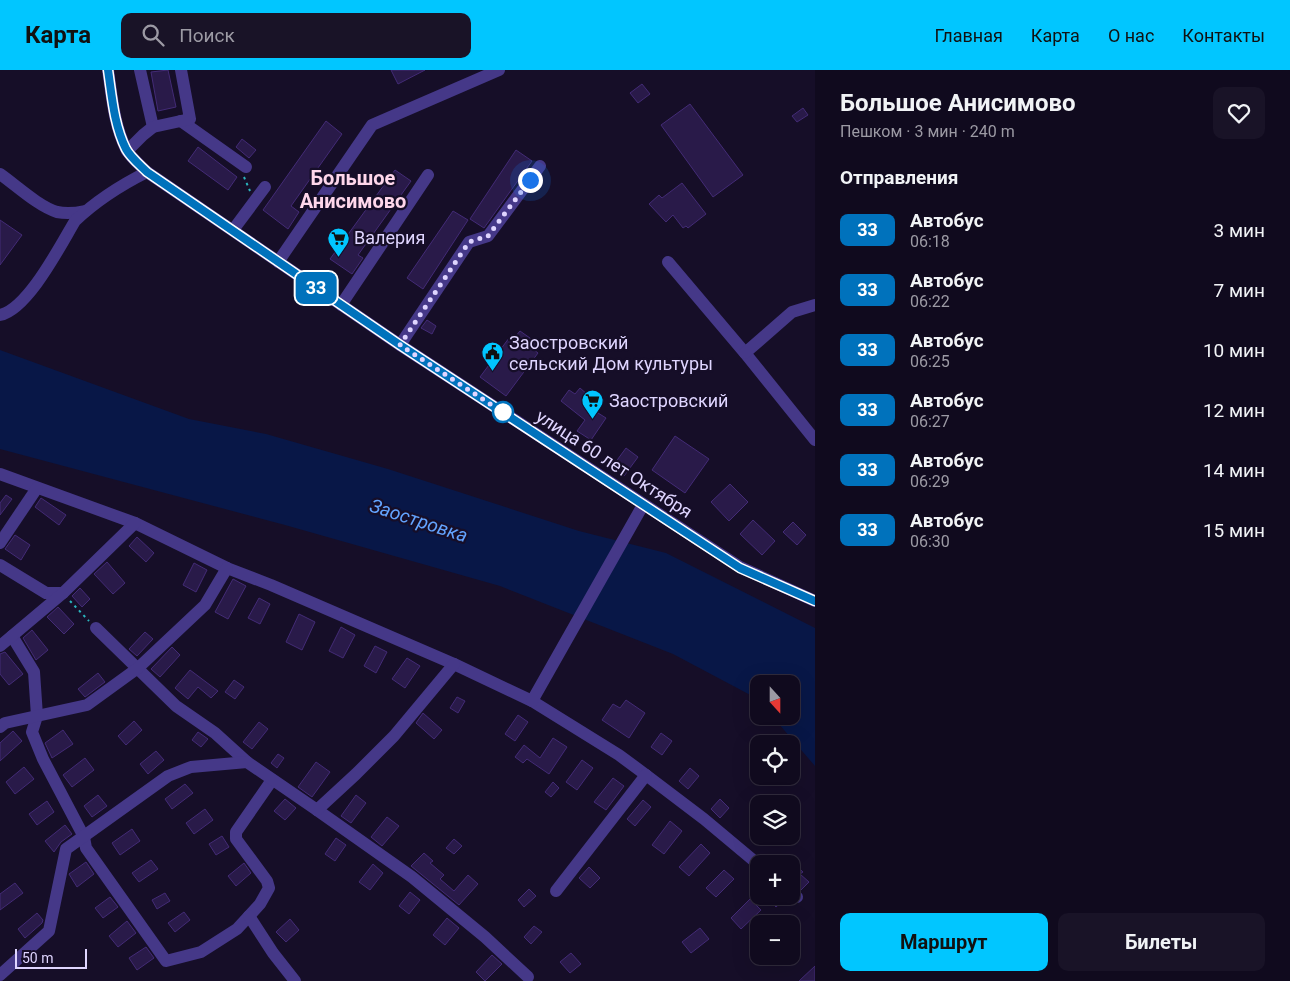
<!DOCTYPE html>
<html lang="ru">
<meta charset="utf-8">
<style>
:root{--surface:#100a1e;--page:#191327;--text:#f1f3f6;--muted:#9c9aa4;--line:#302b3c;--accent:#01c6ff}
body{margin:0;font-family:Roboto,sans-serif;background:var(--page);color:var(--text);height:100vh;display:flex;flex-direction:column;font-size:19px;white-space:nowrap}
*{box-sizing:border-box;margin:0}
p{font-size:16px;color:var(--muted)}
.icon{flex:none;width:28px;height:28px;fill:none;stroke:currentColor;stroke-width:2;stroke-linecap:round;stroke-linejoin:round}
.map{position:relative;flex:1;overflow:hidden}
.panel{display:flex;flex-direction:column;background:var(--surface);width:475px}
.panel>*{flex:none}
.badge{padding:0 10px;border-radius:8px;font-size:18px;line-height:32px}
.needle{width:32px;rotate:159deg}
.buttons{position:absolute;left:750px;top:605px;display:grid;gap:10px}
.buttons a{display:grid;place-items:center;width:50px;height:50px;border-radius:10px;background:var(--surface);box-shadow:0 5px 20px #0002,0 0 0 1px var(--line);font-size:25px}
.scale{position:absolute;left:15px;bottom:12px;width:72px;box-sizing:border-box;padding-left:5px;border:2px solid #dfd5ff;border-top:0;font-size:14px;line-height:18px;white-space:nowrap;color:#dfd5ff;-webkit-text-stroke:4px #160e28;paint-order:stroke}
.you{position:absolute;width:25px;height:25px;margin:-12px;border:4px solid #fff;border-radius:50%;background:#1a73e8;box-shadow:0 0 0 8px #1a73e833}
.map>.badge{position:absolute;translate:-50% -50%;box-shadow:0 0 0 2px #fff}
h2{padding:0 25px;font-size:19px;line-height:45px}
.round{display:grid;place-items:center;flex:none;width:52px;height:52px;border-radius:10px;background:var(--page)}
.headline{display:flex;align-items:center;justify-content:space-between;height:85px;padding:0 25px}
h1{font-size:24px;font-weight:700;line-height:38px}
.button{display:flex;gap:10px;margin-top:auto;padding:10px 25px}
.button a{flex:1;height:58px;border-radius:10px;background:var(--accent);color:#111;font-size:20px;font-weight:700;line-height:58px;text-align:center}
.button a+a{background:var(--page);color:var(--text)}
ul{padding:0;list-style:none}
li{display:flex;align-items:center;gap:15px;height:60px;padding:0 25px}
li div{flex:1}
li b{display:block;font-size:19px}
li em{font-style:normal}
li .badge{min-width:55px;font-weight:700;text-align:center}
header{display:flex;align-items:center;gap:30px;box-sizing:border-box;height:70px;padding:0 25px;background:var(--accent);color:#111}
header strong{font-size:24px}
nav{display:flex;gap:28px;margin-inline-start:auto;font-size:18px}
.search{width:350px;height:45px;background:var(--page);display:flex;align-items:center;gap:12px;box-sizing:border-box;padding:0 18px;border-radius:10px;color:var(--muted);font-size:19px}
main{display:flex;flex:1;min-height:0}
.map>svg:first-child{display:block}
</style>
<header>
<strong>Карта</strong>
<div class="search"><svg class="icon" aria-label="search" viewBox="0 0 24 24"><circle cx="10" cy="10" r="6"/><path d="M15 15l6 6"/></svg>Поиск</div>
<nav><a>Главная</a><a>Карта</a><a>О нас</a><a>Контакты</a></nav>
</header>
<main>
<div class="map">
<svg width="815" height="911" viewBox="0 0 815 911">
<rect width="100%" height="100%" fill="#160e28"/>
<polygon fill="#081747" points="0,280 189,349 266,364 388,399 579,461 666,483 815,558 815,696 772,646 791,646 791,614 759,614 759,631 756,628 673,584 500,516 285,455 0,379"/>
<g fill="#291a49" stroke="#432b76">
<polygon points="168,0 176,37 158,41 151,2"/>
<polygon points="391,0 425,0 398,14"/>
<polygon points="642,14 650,24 638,33 630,23"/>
<polygon points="690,34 743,105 713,127 661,55"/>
<polygon points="803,38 808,45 797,52 792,46"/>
<polygon points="326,51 342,64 291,136 299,142 288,159 263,140"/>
<polygon points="242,69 256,80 249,88 236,77"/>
<polygon points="198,77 237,107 228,120 188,91"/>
<polygon points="516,80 532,91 484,158 470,149"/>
<polygon points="395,100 411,111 358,185 363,188 352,204 330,189"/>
<polygon points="682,113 706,144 688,158 686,156 683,158 673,145 666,152 649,134 659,125 662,128"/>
<polygon points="453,141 468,150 423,219 407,208"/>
<polygon points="0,150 22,165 0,195"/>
<polygon points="427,250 436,256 432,264 421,258"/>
<polygon points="520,261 537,273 533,279 538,283 506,326 480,307 512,264 515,267"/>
<polygon points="580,318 588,325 582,333 606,348 591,370 577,361 585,350 561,331 569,320 575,324"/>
<polygon points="675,366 709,389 685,423 652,400"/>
<polygon points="626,378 638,387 624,406 612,397"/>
<polygon points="730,414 748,432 729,451 711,432"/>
<polygon points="6,425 12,429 0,445 0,433"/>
<polygon points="41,428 66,445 59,455 35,437"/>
<polygon points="753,450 775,471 762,485 740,464"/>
<polygon points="793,452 806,465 797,475 783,462"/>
<polygon points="15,465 30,475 21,490 5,479"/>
<polygon points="137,467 154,483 146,492 129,476"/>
<polygon points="107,492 125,513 113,524 94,504"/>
<polygon points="194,493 207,500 196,522 183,515"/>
<polygon points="233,509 246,516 228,549 215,542"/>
<polygon points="80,518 90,529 82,537 72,526"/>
<polygon points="259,528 270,534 260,554 248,548"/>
<polygon points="58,537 74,554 64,564 47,547"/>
<polygon points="299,544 315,552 302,580 286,572"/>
<polygon points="341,557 355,565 343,588 329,581"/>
<polygon points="32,560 48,580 36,590 23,568"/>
<polygon points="145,562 153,569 137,586 129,579"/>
<polygon points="375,576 387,582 376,603 364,596"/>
<polygon points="172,577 180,585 160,607 151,599"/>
<polygon points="5,582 23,604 9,615 0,604 0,584"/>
<polygon points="407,588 420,596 405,618 392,609"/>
<polygon points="190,600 218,621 211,628 198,617 188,629 175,618"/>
<polygon points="98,603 105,612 85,627 78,619"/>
<polygon points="234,610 244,617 235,629 225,622"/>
<polygon points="457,627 465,631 458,643 450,638"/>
<polygon points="626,630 645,643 629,668 602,650 613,634 620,638"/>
<polygon points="423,643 442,660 434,669 416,653"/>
<polygon points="518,645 528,652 515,671 505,664"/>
<polygon points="134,651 142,660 126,675 118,666"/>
<polygon points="259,652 268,659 252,679 243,672"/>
<polygon points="63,660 73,674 52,688 45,673"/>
<polygon points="13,661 22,671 0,691 0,673"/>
<polygon points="198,662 208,669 201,677 192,670"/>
<polygon points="661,663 672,671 662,685 651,677"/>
<polygon points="553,668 567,677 549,704 527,689 523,693 515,687 524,675 540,688"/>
<polygon points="156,681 164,690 148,704 140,694"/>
<polygon points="278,684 284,688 277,698 271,693"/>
<polygon points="85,688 94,700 72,717 63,705"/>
<polygon points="582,690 593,698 577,720 566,712"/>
<polygon points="316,692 330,702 312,727 298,717"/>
<polygon points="24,697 34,709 15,724 6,712"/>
<polygon points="690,698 699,706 688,719 679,711"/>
<polygon points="613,708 624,716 606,740 594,732"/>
<polygon points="553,712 559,718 551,727 545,722"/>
<polygon points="185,714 193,723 172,739 165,729"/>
<polygon points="98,725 107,736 92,747 84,736"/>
<polygon points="356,725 366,733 351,753 341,746"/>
<polygon points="285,729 296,738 285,750 274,741"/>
<polygon points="720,729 729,738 720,748 711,739"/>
<polygon points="643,730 651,737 635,756 627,749"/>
<polygon points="47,731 54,742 37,755 29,744"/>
<polygon points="205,739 213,750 194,764 186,753"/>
<polygon points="387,747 399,756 382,776 371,767"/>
<polygon points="670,751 682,761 664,784 652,775"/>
<polygon points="65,755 72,764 61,772 54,782 45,771"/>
<polygon points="132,759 140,771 120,785 112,773"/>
<polygon points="222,766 229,777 216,785 209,774"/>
<polygon points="336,768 346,775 335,791 325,784"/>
<polygon points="454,769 462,776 454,784 446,778"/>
<polygon points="701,774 710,783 689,806 679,797"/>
<polygon points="424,783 433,791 430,793 444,805 440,809 454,821 468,805 478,814 459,835 411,796"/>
<polygon points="151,790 158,799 139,812 132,803"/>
<polygon points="791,791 803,802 800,804 809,812 801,820 791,814"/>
<polygon points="86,792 94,804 77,817 69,804"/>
<polygon points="244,793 251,803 236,816 228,806"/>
<polygon points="373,794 383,803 370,820 359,812"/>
<polygon points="589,797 600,808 590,818 579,808"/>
<polygon points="724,800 734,809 716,827 706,818"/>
<polygon points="15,813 23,823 0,840 0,824"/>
<polygon points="529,819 536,826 524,837 518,830"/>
<polygon points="410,822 420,830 409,844 399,836"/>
<polygon points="165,823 170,831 157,839 152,830"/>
<polygon points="775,826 784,826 786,828 776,837 770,831"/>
<polygon points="110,827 118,837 103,848 95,838"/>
<polygon points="750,829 761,840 741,859 731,848"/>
<polygon points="184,842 190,850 175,862 168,853"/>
<polygon points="37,843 43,850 42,853 25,868 18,859"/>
<polygon points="447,848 459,858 445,875 433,865"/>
<polygon points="290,849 299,860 286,872 276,862"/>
<polygon points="127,851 136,863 118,877 109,866"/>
<polygon points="534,856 542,862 531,874 524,867"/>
<polygon points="700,858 709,869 691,883 682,872"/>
<polygon points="146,877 154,888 137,900 129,888"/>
<polygon points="571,883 581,894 570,903 560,892"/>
<polygon points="492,885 502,894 485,911 476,902"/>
<polygon points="815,896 815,911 799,911"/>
</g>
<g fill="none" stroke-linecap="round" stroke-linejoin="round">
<g stroke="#2ab5be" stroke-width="2" stroke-dasharray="2.5 4" stroke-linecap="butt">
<polyline points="244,107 250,121"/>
<polyline points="70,531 89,551"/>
</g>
<g stroke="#453888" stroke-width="12">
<path d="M108 0C112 27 114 55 126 79 131 88 140 95 147 102L400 275 740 497 815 531"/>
<polyline points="140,0 153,57"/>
<polyline points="181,51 246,97"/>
<polyline points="127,81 143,65 153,57 190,49 181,0"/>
<path d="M0 104C17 116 38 136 57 142 67 144 76 143 85 141"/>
<polyline points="233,160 265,117"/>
<polyline points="278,192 372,55 499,0"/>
<polyline points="668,192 745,283 815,370"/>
<polyline points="341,235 428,105"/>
<path d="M0 245C28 239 60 176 75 151 96 131 121 115 147 102"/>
<polyline points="400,275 469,172 488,166 540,96"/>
<polyline points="745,283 792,242 815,235"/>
<polyline points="0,404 135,453 227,498 271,515 454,594 532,631 619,685 646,705 704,749 759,795"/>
<polyline points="0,473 37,418"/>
<polyline points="0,495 46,523 63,523"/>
<polyline points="96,558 176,636 215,663 247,692"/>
<polyline points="12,566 34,602 37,646 32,662 43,689 84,767 86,778 166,891 201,882 237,859 260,834 269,818 267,811 236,769 236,762 272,710"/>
<polyline points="0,576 63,523 135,453"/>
<polyline points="532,631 643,435"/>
<polyline points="0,657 5,653 87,635 138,598 205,535 227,498"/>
<polyline points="317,740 412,807 485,867 528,907"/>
<polyline points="556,821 646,705"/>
<polyline points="791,822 797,827"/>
<polyline points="249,846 273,883 295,911"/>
<polyline points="0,905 49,861 66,779 168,706 191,697 247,692 317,740 356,704 394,666 454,594"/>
</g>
</g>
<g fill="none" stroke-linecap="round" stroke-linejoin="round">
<defs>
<path id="line" d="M108 0C112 27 114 55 126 79 131 88 140 95 147 102L400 275 740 498 815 531"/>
</defs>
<use href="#line" stroke="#fff" stroke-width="11"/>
<use href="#line" stroke="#0072bc" stroke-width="8"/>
<polyline stroke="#dfd5ff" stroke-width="5" stroke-dasharray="0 9" points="503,342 504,343 400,275 469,172 488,166 530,110"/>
</g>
<defs>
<symbol id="supermarket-pin" viewBox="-11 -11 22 30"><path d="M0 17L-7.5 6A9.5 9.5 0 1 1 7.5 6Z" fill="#01c6ff" stroke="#160e28"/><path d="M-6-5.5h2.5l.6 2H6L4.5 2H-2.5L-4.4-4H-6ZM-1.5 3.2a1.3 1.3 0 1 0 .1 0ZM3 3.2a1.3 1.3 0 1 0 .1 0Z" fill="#111"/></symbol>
<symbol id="civic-pin" viewBox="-11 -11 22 30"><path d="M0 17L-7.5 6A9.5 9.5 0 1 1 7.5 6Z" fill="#01c6ff" stroke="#160e28"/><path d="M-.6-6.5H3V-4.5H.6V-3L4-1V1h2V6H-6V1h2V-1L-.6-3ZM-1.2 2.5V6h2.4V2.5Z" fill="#111"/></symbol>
</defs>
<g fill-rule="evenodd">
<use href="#supermarket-pin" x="326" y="156" width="25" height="34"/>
<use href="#civic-pin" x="480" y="270" width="25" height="34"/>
<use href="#supermarket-pin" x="580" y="318" width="25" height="34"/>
</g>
<circle fill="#fff" stroke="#0072bc" stroke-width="2.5" cx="503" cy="342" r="10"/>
<g text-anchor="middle" stroke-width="4.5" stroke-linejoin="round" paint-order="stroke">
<g font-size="18" fill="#dfd5ff" stroke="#160e28" text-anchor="start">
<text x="354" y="174">Валерия</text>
<text x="509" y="279">Заостровский<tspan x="509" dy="21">сельский Дом культуры</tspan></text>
<text x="609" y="337">Заостровский</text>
</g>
<g font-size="18" fill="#dfd5ff" stroke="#160e28">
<text transform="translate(614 394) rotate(33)" y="6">улица 60 лет Октября</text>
</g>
<g font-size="19" font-style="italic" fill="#63a4ff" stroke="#160e28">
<text transform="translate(419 450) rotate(18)" y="7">Заостровка</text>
</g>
<g font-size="20" font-weight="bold" fill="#ffd7eb" stroke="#160e28">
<text x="353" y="115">Большое<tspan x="353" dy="23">Анисимово</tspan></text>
</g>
</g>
</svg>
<div class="buttons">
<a><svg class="needle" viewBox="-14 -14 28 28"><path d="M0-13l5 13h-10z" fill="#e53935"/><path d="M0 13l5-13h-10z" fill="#9c9aa4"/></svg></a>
<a><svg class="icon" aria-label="locate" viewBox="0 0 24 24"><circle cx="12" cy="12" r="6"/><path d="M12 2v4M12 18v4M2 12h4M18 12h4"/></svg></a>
<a><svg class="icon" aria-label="layers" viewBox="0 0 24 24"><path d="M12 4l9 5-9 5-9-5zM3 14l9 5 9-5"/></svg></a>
<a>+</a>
<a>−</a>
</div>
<div class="scale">50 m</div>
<div class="you" style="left:530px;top:110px"></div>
<b class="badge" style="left:316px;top:218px;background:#0072bc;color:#fff">33</b>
</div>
<section class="panel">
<div class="headline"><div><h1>Большое Анисимово</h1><p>Пешком · 3 мин · 240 m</p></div><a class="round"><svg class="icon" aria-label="heart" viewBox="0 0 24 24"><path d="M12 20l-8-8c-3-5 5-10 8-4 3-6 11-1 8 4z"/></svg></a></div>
<h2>Отправления</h2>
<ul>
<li><span class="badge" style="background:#0072bc;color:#fff">33</span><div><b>Автобус</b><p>06:18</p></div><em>3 мин</em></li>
<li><span class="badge" style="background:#0072bc;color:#fff">33</span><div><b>Автобус</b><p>06:22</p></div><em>7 мин</em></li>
<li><span class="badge" style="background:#0072bc;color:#fff">33</span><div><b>Автобус</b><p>06:25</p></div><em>10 мин</em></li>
<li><span class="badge" style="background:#0072bc;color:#fff">33</span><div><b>Автобус</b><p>06:27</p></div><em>12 мин</em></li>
<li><span class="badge" style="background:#0072bc;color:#fff">33</span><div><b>Автобус</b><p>06:29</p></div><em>14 мин</em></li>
<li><span class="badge" style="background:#0072bc;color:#fff">33</span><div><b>Автобус</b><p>06:30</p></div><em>15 мин</em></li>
</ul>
<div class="button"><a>Маршрут</a><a>Билеты</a></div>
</section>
</main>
